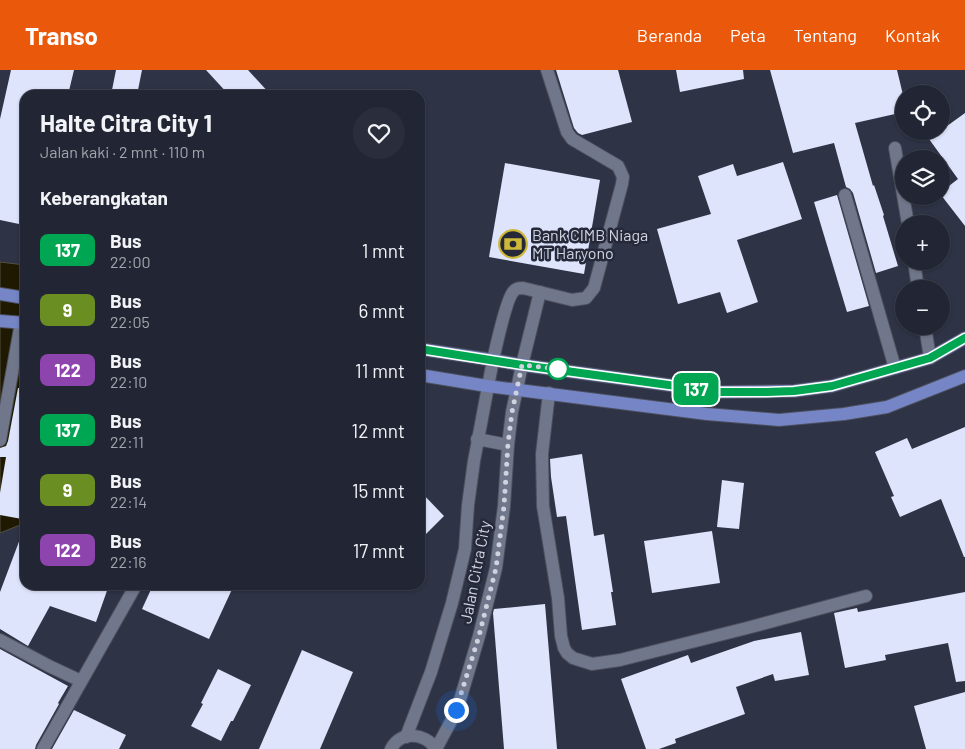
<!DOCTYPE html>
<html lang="id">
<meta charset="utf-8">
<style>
:root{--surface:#222634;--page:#2a2e3c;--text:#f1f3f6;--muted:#a2a5ac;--line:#3f434f;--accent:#ea580c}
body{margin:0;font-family:Barlow,sans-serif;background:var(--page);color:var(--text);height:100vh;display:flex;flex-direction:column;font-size:19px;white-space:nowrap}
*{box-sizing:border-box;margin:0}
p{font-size:16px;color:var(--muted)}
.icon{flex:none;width:28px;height:28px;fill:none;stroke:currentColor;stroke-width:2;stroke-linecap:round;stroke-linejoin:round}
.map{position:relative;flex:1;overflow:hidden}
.side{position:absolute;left:20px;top:20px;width:405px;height:500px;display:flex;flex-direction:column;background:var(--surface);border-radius:15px;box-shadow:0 1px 4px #0004,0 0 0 1px var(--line)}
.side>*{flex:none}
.badge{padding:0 10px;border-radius:8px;font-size:18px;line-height:32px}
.controls{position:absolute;left:895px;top:15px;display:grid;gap:10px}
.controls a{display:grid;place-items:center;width:55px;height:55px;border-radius:50%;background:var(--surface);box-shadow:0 1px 4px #0004,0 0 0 1px var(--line);font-size:25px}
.you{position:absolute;width:25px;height:25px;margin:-12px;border:4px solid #fff;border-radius:50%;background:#1a73e8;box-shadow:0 0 0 8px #1a73e833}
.map>.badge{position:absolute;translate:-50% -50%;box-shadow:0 0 0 2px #fff}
h2{padding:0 20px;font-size:19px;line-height:45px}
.round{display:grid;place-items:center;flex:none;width:52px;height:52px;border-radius:26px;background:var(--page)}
.headline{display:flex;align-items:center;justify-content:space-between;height:85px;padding:0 20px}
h1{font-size:24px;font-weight:700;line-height:38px}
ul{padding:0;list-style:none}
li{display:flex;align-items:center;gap:15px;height:60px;padding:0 20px}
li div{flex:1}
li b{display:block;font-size:19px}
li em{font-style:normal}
li .badge{min-width:55px;font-weight:700;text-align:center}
header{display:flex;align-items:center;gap:30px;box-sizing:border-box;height:70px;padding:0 25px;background:var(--accent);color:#fff}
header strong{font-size:24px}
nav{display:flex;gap:28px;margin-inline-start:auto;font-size:18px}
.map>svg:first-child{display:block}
</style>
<header>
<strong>Transo</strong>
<nav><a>Beranda</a><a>Peta</a><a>Tentang</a><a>Kontak</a></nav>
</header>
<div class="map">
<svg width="965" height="679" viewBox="0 0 965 679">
<rect width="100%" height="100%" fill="#2e3345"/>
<polygon fill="#1e1900" stroke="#535143" points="0,192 25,195 25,453 0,463"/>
<g fill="#dde4fb">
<polygon points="11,0 74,0 68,25 25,25 25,124 19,154 0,150 0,49"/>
<polygon points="116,0 142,0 137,25 111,25"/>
<polygon points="206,0 248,0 271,25 229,25"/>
<polygon points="556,0 618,0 632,52 582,65 578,63 574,58"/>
<polygon points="676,0 743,0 744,9 680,22"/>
<polygon points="770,0 897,0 904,29 904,42 855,53 873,116 874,115 884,145 883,146 898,196 876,203 853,123 850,119 846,117 834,73 793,83"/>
<polygon points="965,43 965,156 941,125 941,122 958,109 929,69"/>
<polygon points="783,92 802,149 737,170 758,232 727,243 720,222 678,234 657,159 711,144 698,106 733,94 737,106"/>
<polygon points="505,93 600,110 584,204 489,187"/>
<polygon points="837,125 869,236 847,242 814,132"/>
<polygon points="18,318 25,319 25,431 22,449 0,445 0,423 6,387 0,387 0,378 6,376 8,371"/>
<polygon points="965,357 965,487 964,487 941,429 900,447 891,427 894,426 875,382 907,368 912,379"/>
<polygon points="582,384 594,466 604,464 613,522 611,522 616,555 582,560 566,446 557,447 551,407 550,389"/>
<polygon points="722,410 744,413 739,459 717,457"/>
<polygon points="420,421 444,446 420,470"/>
<polygon points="23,461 25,461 25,515 109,515 96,552 50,536 28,576 0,559 0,522"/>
<polygon points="712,461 720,513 652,523 644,471"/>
<polygon points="153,515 234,515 209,569 142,539"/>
<polygon points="965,522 965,611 956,612 948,573 885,585 886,590 845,598 834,543 857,538 858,542"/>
<polygon points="545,534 557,679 504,679 493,543 494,539"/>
<polygon points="801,562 809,605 775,611 773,604 736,617 745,644 675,669 676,673 659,679 646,679 621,609 688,585 691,593 754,571"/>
<polygon points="0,579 68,616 58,633 59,634 36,675 35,679 0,679"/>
<polygon points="302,580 353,602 320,679 259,679"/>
<polygon points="218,599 251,615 233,651 231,651 221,671 191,656 203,634 201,633"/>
<polygon points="965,622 965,679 926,679 914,636"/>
<polygon points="74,640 126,665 119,679 52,679"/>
</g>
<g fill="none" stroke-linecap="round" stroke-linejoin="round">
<defs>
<g id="lane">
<polyline points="895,78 908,154"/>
<polyline points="914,191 918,219"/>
<polyline points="925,256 930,288"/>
<path d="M493 290C496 277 506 230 513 222 516 218 519 218 523 218L572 230 586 228 594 218 622 114 623 107 618 96 572 69 567 62 547 0"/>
<polyline points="522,295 540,222"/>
</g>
<g id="street">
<polyline points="845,125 895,298"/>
<polyline points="549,323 542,384 543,436 558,528 561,566 564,578 567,583 573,588 592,594 620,590 747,558 866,526"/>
<polyline points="477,369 508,375"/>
<polyline points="0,370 21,253"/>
<polyline points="0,570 49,596 81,611"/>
<polyline points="406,667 431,602 452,533 465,479 468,435 474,391 493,290"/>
<polyline points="43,679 136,515"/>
<path d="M391 679C401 660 425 663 436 679"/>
<polyline points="436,679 457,640 479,566 496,498 504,436 508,375 512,342 522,295"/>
</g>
<g id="primary">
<polyline points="0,224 25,228"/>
<polyline points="0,251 25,253"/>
<polyline points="420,279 493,290 522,295 720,322 794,321 832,316 930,288 965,268"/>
<polyline points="420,305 487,316 707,344 779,350 844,344 887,337 965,306"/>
</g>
</defs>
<use href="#lane" stroke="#4b4f5d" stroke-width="14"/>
<use href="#street" stroke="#4b4f5d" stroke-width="14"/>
<use href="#primary" stroke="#4b4f5d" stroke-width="14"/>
<use href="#lane" stroke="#71778b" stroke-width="12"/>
<use href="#street" stroke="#71778b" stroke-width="12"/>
<use href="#primary" stroke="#7585c5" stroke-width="12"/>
</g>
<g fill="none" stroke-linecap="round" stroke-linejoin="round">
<defs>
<polyline id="line" points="420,279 522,295 720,322 767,322 794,321 832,316 930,288 965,268"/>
</defs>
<use href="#line" stroke="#fff" stroke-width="11"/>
<use href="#line" stroke="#00a651" stroke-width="8"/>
<polyline stroke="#d0d3df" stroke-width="5" stroke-dasharray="0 9" points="456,640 479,566 496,498 504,436 508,374 512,342 522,295 558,299"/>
</g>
<defs>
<symbol id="bank-ring" viewBox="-11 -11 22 22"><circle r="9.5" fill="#25293a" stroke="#ceb838" stroke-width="1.5"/><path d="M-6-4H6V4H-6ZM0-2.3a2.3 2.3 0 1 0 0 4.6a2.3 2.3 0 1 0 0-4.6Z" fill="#ceb838"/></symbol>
</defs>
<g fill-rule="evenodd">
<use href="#bank-ring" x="497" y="158" width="32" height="32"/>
</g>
<circle fill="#fff" stroke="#00a651" stroke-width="2.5" cx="558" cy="299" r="10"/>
<g text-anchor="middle" stroke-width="5" stroke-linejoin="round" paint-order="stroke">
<g font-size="16" fill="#d0d3df" stroke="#25293a" text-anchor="start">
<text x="532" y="171">Bank CIMB Niaga<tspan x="532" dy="18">MT Haryono</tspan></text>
</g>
<g font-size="16" fill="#d0d3df" stroke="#25293a">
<text transform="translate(475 502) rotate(-79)" y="6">Jalan Citra City</text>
</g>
</g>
</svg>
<div class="controls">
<a><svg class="icon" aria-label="locate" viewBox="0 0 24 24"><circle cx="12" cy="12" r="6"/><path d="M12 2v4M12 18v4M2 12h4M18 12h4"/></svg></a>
<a><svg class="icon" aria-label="layers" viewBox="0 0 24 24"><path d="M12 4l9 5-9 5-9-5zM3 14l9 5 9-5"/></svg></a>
<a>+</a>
<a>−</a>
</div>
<div class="you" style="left:456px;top:640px"></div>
<b class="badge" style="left:696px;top:319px;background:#00a651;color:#fff">137</b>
<section class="side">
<div class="headline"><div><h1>Halte Citra City 1</h1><p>Jalan kaki · 2 mnt · 110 m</p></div><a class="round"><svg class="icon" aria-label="heart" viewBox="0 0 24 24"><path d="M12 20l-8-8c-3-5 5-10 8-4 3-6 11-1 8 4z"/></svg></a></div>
<h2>Keberangkatan</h2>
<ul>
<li><span class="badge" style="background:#00a651;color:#fff">137</span><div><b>Bus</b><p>22:00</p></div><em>1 mnt</em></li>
<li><span class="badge" style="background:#6b8e23;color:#fff">9</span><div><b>Bus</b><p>22:05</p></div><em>6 mnt</em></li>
<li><span class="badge" style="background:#8e44ad;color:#fff">122</span><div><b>Bus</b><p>22:10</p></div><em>11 mnt</em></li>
<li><span class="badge" style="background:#00a651;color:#fff">137</span><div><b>Bus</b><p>22:11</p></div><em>12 mnt</em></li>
<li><span class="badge" style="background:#6b8e23;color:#fff">9</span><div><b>Bus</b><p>22:14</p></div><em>15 mnt</em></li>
<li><span class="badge" style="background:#8e44ad;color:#fff">122</span><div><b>Bus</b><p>22:16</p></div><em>17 mnt</em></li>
</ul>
</section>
</div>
